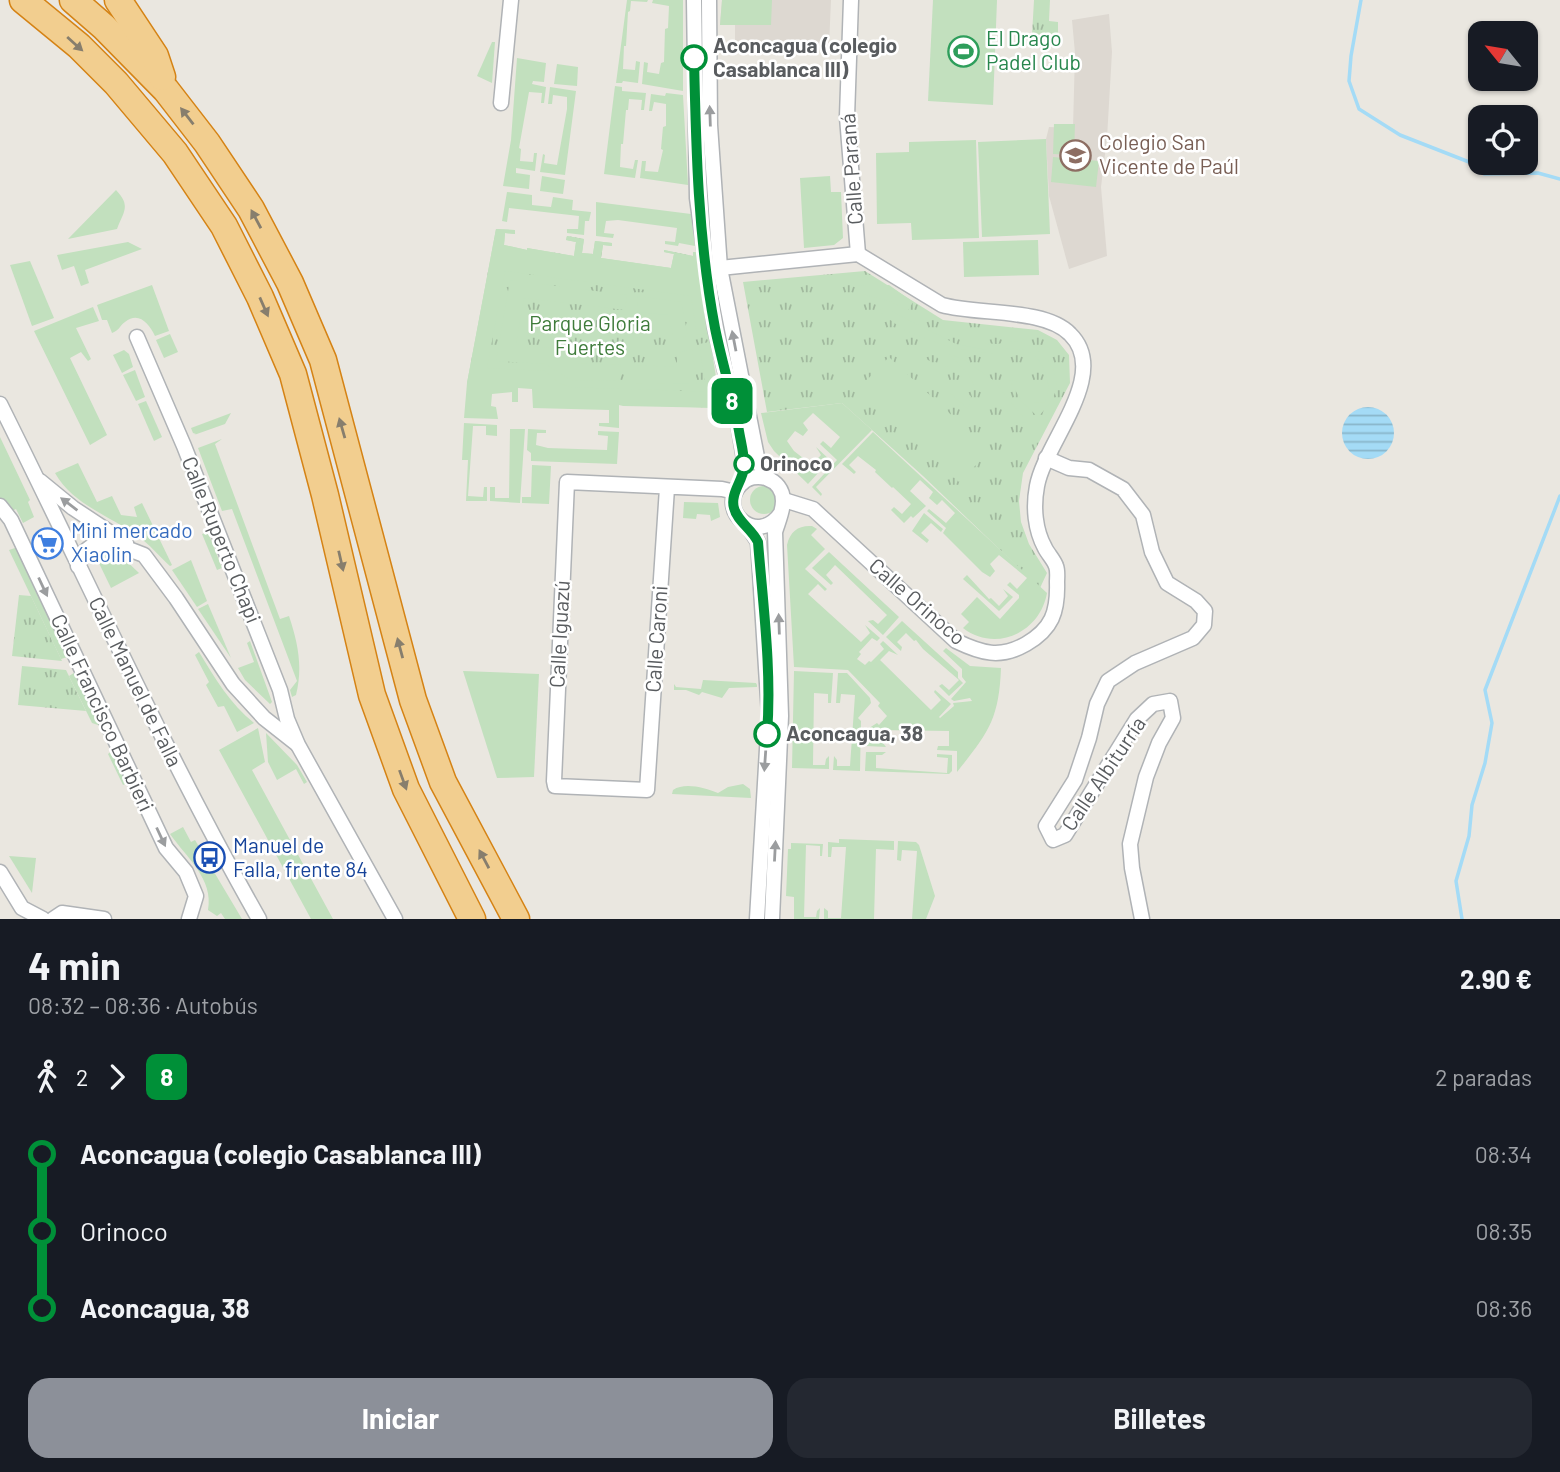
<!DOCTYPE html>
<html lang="es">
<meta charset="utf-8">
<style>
:root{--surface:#171b24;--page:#242831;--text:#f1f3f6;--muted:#9ea1a6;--accent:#8c9099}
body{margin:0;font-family:Barlow,sans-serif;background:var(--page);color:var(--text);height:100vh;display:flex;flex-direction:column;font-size:26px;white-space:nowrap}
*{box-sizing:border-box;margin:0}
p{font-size:23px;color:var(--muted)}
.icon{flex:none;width:38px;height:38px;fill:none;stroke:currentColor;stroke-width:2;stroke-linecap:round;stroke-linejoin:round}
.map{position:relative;height:919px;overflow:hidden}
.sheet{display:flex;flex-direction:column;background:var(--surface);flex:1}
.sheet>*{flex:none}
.badge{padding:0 14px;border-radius:10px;font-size:24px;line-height:46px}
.needle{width:46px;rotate:300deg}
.fabs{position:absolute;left:1468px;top:21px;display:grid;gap:14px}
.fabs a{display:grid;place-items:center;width:70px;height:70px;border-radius:14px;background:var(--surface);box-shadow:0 2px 5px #0004;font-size:35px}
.map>.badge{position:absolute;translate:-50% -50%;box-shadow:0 0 0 4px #fff}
.legs{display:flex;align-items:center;gap:10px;height:77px;padding:0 28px;font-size:23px}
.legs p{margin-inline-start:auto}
.head{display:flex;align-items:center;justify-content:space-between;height:119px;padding:0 28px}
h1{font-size:38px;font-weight:700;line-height:52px}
.cta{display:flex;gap:14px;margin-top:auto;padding:14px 28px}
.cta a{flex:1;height:80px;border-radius:21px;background:var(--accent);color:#fff;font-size:28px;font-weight:700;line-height:80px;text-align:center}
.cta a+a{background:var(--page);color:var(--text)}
ul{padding:0 28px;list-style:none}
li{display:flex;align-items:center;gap:24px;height:77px;font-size:26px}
li i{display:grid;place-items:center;width:10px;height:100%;margin:0 9px;background:currentColor}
li i::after{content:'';width:18px;height:18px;margin:-9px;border:5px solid;border-radius:50%;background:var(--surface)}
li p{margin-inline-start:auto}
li:first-child i{background:linear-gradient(#0000 50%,currentColor 0)}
li:last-child i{background:linear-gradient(currentColor 50%,#0000 0)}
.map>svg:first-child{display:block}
</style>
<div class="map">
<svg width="1560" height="919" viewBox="0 0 1560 919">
<defs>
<pattern id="grass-tufts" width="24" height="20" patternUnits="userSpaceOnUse" patternTransform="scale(1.75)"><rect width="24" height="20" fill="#c2e0be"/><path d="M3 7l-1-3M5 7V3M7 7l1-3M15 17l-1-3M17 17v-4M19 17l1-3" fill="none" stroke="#a1b99e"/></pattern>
<pattern id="water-rules" width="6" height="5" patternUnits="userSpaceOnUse" patternTransform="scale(1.75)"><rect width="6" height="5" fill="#a4dbf6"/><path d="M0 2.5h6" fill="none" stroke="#89b5ca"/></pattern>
</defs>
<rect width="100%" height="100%" fill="#eae7e0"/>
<g fill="#ddd8d1">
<polygon points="722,0 831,0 829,46 735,45 735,25 720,25"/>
<polygon points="1109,14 1112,52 1107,138 1101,187 1107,256 1069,269 1049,196 1046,139 1049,127 1073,128 1075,53 1072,20"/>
</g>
<g fill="url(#grass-tufts)">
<polygon points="1034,0 1050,0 1049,21 1058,22 1058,36 1032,35"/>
<polygon points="496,229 515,230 515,234 505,233 504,245 527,250 527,248 574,256 576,242 566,240 567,236 584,239 582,253 593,254 595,241 612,243 612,246 603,245 601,258 671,268 674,254 664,252 664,250 693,256 693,252 696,252 721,408 623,406 542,386 467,383"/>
<polygon points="865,271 943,320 1038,330 1057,340 1069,355 1070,383 1023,473 1019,501 1021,522 1029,544 1047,573 1040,588 923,476 842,403 767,412 743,282"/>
<polygon points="19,595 31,596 62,661 12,656"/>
<polygon points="22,666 66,670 86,711 18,705"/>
</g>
<g fill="#c2e0be">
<polygon points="627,0 648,0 647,2 631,1 630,11 628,12 626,46 624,46 623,69 635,70 636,61 640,62 638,83 623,81 622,83 616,83"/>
<polygon points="653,0 683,0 683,91 642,84 644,62 648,63 647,72 659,74 661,63 664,62 665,29 668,28 669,6 652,3"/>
<polygon points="722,0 772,0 771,25 720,25"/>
<polygon points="933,0 997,0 993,105 928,101"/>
<polygon points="492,42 495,42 492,83 477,76"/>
<polygon points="517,58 546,63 544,82 533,81 532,84 546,87 544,103 541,103 542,93 529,92 519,148 521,149 520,161 533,162 534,153 537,153 535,171 516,168 516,173 530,175 529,189 503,186 511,140"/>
<polygon points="557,64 578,67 577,86 554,84"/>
<polygon points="615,86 622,87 622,91 646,93 644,110 641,110 642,100 629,99 628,110 626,110 623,144 621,144 620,167 633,169 635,160 638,160 635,178 604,174"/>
<polygon points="550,87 576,91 565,175 540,172 543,154 545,155 544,163 557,165 567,109 567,97 553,95 552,104 548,104"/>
<polygon points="666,93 683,95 688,185 640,178 642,161 646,161 645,171 658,172 663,150 661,149 663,127 666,126 666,104 654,102 652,111 649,111 651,94 665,96"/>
<polygon points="1054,124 1075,124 1074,155 1053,154"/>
<polygon points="1046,139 1050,234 982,237 978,142"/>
<polygon points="976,140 979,238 912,240 911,223 877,224 876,153 909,152 909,142"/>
<polygon points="1053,157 1099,161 1096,187 1051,182"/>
<polygon points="542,176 565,180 563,194 540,191"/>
<polygon points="830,176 831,192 841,192 843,238 834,245 804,248 800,178"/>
<path d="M116 190C131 206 124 211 117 229L68 239Z"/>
<polygon points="507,192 532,195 532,205 551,207 553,197 573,200 572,210 591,212 589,221 585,221 584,235 567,233 567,229 578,229 579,216 509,208 507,222 502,221"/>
<polygon points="596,202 691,214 695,246 679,243 678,246 665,244 665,241 675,242 677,228 618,220 606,221 604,233 614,234 613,238 596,236"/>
<polygon points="496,229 515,230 515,234 505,233 504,245 527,250 527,248 574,256 576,242 566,240 567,236 584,239 582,253 593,254 595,241 612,243 612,246 603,245 601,258 671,268 674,254 664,252 664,250 693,256 693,252 696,252 708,333 697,335 691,296 505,271 487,368 545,371 559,383 570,387 619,389 619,428 599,426 599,423 609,423 609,410 533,408 532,389 518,388 518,402 512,402 512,392 492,394 491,406 496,407 498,419 464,418 467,383"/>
<polygon points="1038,240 1039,275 964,277 963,242"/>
<polygon points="128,242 142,249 85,270 89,283 81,286 74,266 62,270 57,255"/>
<polygon points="30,261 54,318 32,326 10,265"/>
<polygon points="510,280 627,295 625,310 524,298 516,344 551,348 576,363 621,365 620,381 571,380 545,364 496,361"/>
<path d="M152 285 169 331 155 336C149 324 139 311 125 322 119 326 120 330 112 333L107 320H102L97 305Z"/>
<polygon points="867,285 889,285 913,302 908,311 892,302 862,294 858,286"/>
<polygon points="638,296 681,302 688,336 674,340 668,315 637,312"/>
<polygon points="93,307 99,321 76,328 91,359 88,361 81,352 70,358 107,435 90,445 34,331"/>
<polygon points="885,308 956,344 987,350 993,354 953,348 932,341 902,329 878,310"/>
<polygon points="170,334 178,352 164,358 156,340"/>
<polygon points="920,339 934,346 965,377 964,379 943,364"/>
<path d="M1015 341C1036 343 1059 365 1056 388 1055 399 1045 409 1038 417L1022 402 1009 379 1019 382 1034 403 1045 402C1050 391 1049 386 1046 375 1034 338 1010 355 985 343L997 344Z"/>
<polygon points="709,342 714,380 705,382 699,344"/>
<polygon points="909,346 918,355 930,361 945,381 941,385 908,352 906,349"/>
<polygon points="692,349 697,384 634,383 634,365 677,367 677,353"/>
<polygon points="124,350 129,354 133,367 122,373 113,355"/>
<polygon points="949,354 963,359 993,380 1028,423 1014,422 1001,403 974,385 968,374"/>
<polygon points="889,357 990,451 959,482 860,387"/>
<polygon points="135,370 145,397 136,401 123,375"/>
<polygon points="955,388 971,396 968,409 950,393"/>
<polygon points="631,389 719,392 721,408 631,405"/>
<polygon points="146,401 162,437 154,441 138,404"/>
<polygon points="842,403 872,430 816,487 822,494 821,496 812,487 837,460 820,444 823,441 831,448 840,437 813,413 803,423 808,430 803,436 795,431 787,441 794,451 812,465 821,455 816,447 830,460 808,484 774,451 768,442 761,413"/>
<polygon points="231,413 225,424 194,435 196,434 193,433 191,428"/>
<polygon points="464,423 497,425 497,436 486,435 486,426 473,426 468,496 483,497 484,487 487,487 487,501 466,501 468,460 462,460"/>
<polygon points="510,429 525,429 520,503 490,501 490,487 495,487 495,498 509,498"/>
<polygon points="528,429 546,430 546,433 537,433 536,445 548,448 607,450 608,436 598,435 598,431 619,432 617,464 531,461 531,453 527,450"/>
<path d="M873 432 1047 593C1040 633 995 653 963 628L969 622 961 614 977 597 1000 619 1019 598V595L1007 585 1010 582 1017 589 1027 578 999 555 990 564 995 571 990 577 982 572 943 533 946 528 927 511 929 509 946 523 955 513 942 500 937 505 929 498 933 492 920 480 910 491 926 506 913 518 911 516 904 523 891 510 894 507 902 514 911 504 893 487 892 488 875 472 876 470 858 456 849 465 856 472 854 474 842 464Z"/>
<polygon points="0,437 30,500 28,502 34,517 23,523 16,509 12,511 7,502 0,498"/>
<path d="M222 439 215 444 280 619 289 616C298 643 303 667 296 695L292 697 290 690 297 681 232 509 222 511 198 448Z"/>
<path d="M78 463 97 502 112 496 121 515 137 517 134 507 142 503 172 565 170 566C159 556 149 544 138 536 110 516 72 504 55 473Z"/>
<polygon points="532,465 551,466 549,504 522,503 522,497 531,497"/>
<circle cx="764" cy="500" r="14"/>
<polygon points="684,502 718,503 720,517 711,521 710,515 697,514 696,519 683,518"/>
<polygon points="924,513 943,529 941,532 931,523 921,533 929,540 927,543 912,531"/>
<path d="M812 526 817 529 811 535 825 549 805 569 827 589 825 591 818 584 808 594 861 642 870 633 865 625 880 638 877 641 872 638 859 652 861 654 857 659 865 665 869 661 871 662 884 649 880 644 883 641 898 655 889 651 880 660 931 710 941 700 934 692 935 690 951 704 939 717 940 718 954 706 953 703 972 701 970 698 954 701 951 699 966 682 962 677V669L943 651 946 648 970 666 1001 668C999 720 988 733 957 772V751L937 750 938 746H949V731L877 730 876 743H883L886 747 866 746V730L877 723 879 725 887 716 878 706 880 703 848 670 794 667 787 545C790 531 799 525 812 526Z"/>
<polygon points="208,532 222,568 217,570 202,534"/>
<polygon points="18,547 71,656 61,659 9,550"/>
<polygon points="103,551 120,555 139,573 111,588 97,559 97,555"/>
<polygon points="829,552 899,617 883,635 868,621 873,620 878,624 887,615 835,565 826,575 833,583 831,585 812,568"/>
<polygon points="191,560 207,601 197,607 172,570"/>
<polygon points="967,575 989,599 991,598 999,606 1008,596 1003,589 1013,597 999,611 963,579"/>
<polygon points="208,604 231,658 198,609"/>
<polygon points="902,621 958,672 958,678 963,683 949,696 939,686 942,684 949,690 959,680 923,649 916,640 914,641 906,633 897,642 902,647 901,651 886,637"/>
<polygon points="250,641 272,702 270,704 245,680 238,668 254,662 247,643"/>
<path d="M199 652C215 678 230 704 254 723L237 732 224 706 218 707 206 685 209 682 195 655Z"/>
<polygon points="77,671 131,781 123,785 108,754 113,750 101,726 92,723 69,676"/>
<polygon points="463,671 539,674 534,777 497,778"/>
<polygon points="794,671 833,673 831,703 828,703 828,694 814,693 813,765 825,765 826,759 829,756 829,769 792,768"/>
<polygon points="838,673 847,673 870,698 871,703 858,718 861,721 860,771 833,770 834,756 837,760 837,766 850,766 855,695 841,694 840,703 836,703"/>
<polygon points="703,680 756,683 757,685 757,687 729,688 722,698 702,692 699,695 686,690 674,690 674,684 676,687 701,689"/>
<polygon points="258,728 265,762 252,770 333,919 311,919 219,750"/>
<polygon points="266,733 297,765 307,782 304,784 296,769 277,780 268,762"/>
<polygon points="866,752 886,752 882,755 876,755 876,768 947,773 948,758 937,757 937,754 952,755 952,771 949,774 865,771"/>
<path d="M743 784 750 789 751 798 672 794 673 790C685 782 705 788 718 793L728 787Z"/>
<path d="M183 827 191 842 195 840 242 919H225L221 913 217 916 208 910C214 879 186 857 170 834Z"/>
<polygon points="839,839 894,841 894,850 876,849 874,919 824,919 824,908 828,911 828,918 841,918 846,847 832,847 831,857 828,857 828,842 839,843"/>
<polygon points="898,841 916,842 919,845 935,896 926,919 912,919 917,851 902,850 901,861 897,860"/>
<polygon points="791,843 823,844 822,856 820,856 820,846 806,845 804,917 816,917 817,911 820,908 819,919 794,919 794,897 786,896 788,849 791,849"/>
<polygon points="9,856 36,858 32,893"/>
</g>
<circle fill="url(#water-rules)" cx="1368" cy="433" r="26"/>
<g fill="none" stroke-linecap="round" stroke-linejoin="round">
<g stroke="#a4dbf6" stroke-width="3.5">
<polyline points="1361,0 1351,56 1349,81 1359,109 1400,135 1469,162 1484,174 1538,173 1560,179"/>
<polyline points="1462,919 1456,881 1469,836 1472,805 1485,763 1492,723 1485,690 1560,496"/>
</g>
<defs>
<g id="minor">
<polyline points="694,0 697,198 715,328 739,429 745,465 742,483"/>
<polyline points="709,0 710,125 720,268 758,462 768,478"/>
<polyline points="851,0 847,117 858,254"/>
<polyline points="501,103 511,0"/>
<path d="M720 268 858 254 942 305C978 315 1045 308 1070 334 1111 374 1045 442 1037 486 1033 507 1035 530 1045 548 1048 554 1054 560 1056 566 1058 571 1057 578 1057 582 1058 612 1052 629 1026 644 1000 659 981 653 956 641L813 509 784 500"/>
<polyline points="137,337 184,446 280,690 287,719 298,745 395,919"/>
<path d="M0 404C86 576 164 752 259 919"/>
<polyline points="1046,458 1069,468 1089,470 1123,489 1143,515 1152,552 1167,583 1196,601 1205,611 1204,625 1193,638 1135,663 1108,681 1097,704 1089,738 1075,780 1046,826 1053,840 1065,835 1137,719 1153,704 1170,701 1173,718 1159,743 1146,777 1130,844 1132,868 1142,919"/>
<polyline points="40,481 73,508 126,543"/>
<polyline points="667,488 647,790 555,786 554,781 567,482 722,489 735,492"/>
<polyline points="0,506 11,520 166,848 186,872 196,896 189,919"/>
<polyline points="747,525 758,542 769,715 757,919"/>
<polyline points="78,566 85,551 93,545 113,543 144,555 176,598 233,684 264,718 297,744"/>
<polyline points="0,872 22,908 43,919"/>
<polyline points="53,919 62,913 104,919"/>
<path d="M772 919 781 716 775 532C778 522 783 511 783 501 783 478 754 469 740 485 716 511 758 547 781 513"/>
</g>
<g id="motorway">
<polyline points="23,0 79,46 116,83 175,153 224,226 260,297 293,374 325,495 372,695 406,789 472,919"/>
<polyline points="73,0 104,27 166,90 207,143 251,209 290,283 323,360 413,700 443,782 516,919"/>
<polyline points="118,0 155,56 162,77"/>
</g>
</defs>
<use href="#minor" stroke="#b0b3b6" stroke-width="17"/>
<use href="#motorway" stroke="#d58315" stroke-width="29"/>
<use href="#minor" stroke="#fff" stroke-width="14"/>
<use href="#motorway" stroke="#f2ce8f" stroke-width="26"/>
</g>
<defs><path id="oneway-solid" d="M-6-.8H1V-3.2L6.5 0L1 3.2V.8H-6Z" transform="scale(1.75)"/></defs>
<g fill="#877e6d">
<use href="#oneway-solid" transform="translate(75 44) rotate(42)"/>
<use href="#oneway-solid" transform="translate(187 116) rotate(-128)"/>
<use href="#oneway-solid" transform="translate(256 219) rotate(-118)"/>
<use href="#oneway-solid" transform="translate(264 307) rotate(66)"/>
<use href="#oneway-solid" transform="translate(342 428) rotate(-106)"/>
<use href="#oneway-solid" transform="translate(341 561) rotate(77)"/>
<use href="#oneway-solid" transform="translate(400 648) rotate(-105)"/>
<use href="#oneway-solid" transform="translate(403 780) rotate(70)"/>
<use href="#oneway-solid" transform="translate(484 859) rotate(-118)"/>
</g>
<g fill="#9b9d9f">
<use href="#oneway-solid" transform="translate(710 116) rotate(-92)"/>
<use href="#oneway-solid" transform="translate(734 341) rotate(-101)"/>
<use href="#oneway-solid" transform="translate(69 504) rotate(-143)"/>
<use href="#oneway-solid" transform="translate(43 587) rotate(65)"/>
<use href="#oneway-solid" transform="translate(779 624) rotate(-92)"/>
<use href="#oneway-solid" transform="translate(765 761) rotate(94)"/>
<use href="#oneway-solid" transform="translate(161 837) rotate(65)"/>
<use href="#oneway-solid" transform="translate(775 851) rotate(-87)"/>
</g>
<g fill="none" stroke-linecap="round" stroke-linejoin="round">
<defs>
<path id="line-1" d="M694 58C696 149 698 239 715 328 722 363 733 397 739 431 741 443 745 457 744 468 742 482 730 494 734 508 737 521 752 529 758 542 763 605 772 671 767 734"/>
</defs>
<use href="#line-1" stroke="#fff" stroke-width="16"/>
<use href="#line-1" stroke="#009038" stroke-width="10"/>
</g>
<defs>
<symbol id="stadium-ring" viewBox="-11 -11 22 22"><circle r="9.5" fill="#fff" stroke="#2e9e5b" stroke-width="1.5"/><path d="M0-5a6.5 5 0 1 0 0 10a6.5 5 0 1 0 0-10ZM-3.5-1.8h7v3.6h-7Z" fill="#2e9e5b"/></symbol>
<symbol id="school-ring" viewBox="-11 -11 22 22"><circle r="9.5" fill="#fff" stroke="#8d6e63" stroke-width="1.5"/><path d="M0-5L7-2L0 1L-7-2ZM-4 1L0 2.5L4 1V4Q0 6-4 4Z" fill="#8d6e63"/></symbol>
<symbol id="supermarket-ring" viewBox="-11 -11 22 22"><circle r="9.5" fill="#fff" stroke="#3f7fe0" stroke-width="1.5"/><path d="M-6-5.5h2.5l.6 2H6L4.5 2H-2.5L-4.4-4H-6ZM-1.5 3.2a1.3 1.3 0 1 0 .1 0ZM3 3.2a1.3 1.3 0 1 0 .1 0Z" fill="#3f7fe0"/></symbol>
<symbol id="bus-ring" viewBox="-11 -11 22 22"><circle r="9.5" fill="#fff" stroke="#1a4fb4" stroke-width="1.5"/><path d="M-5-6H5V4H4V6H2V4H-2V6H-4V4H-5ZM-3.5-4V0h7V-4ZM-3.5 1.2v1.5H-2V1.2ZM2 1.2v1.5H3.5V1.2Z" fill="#1a4fb4"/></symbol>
</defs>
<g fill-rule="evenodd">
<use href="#stadium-ring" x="946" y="34" width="35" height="35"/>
<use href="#school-ring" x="1058" y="138" width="35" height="35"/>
<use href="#supermarket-ring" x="30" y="526" width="35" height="35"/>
<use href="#bus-ring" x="192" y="840" width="35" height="35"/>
</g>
<g fill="#fff" stroke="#009038" stroke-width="3.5">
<circle cx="694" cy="58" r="12"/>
<circle cx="744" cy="464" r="9"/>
<circle cx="767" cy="734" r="12"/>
</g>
<g text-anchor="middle" stroke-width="5" stroke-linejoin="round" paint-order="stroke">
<g font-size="21" fill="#27864d" stroke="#fff" text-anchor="start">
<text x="986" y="46">El Drago<tspan x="986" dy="24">Padel Club</tspan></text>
</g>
<g font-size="21" font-weight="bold" fill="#595c5f" stroke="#fff" text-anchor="start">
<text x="713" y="53">Aconcagua (colegio<tspan x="713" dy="24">Casablanca III)</tspan></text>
<text x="760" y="471">Orinoco</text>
<text x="786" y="741">Aconcagua, 38</text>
</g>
<g font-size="21" fill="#785e54" stroke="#fff" text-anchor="start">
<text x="1099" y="150">Colegio San<tspan x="1099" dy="24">Vicente de Paúl</tspan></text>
</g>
<g font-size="21" fill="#595c5f" stroke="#fff">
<text transform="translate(852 169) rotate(-94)" y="7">Calle Paraná</text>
<text transform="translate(221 540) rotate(68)" y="7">Calle Ruperto Chapi</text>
<text transform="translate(917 602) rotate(41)" y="7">Calle Orinoco</text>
<text transform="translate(560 634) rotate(-87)" y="7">Calle Iguazú</text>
<text transform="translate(657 639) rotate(-86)" y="7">Calle Caroni</text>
<text transform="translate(135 682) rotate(64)" y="7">Calle Manuel de Falla</text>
<text transform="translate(102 713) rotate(65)" y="7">Calle Francisco Barbieri</text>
<text transform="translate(1104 774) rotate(-56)" y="7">Calle Albiturría</text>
</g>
<g font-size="21" fill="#3f7c3b" stroke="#fff">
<text x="590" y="331">Parque Gloria<tspan x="590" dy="24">Fuertes</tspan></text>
</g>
<g font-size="21" fill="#366cbe" stroke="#fff" text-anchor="start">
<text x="71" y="538">Mini mercado<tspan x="71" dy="24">Xiaolin</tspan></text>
</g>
<g font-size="21" fill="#164399" stroke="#fff" text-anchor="start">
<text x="233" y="853">Manuel de<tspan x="233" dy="24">Falla, frente 84</tspan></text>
</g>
</g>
</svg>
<div class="fabs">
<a><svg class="needle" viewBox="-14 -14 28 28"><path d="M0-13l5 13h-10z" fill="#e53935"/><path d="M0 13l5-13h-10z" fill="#9ea1a6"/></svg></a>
<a><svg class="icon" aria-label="locate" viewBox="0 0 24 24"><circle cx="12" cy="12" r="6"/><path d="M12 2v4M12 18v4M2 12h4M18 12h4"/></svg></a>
</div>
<b class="badge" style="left:732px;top:401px;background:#009038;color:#fff">8</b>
</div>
<section class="sheet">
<div class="head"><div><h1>4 min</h1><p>08:32 – 08:36 · Autobús</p></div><b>2.90 €</b></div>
<div class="legs"><svg class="icon" aria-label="walk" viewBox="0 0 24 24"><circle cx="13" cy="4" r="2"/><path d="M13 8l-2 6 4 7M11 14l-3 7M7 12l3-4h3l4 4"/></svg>2<svg class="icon" aria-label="forward" viewBox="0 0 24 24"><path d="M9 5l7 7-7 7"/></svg><b class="badge" style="background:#009038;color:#fff">8</b><p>2 paradas</p></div>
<ul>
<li><i style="color:#009038"></i><b>Aconcagua (colegio Casablanca III)</b><p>08:34</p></li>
<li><i style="color:#009038"></i><span>Orinoco</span><p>08:35</p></li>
<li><i style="color:#009038"></i><b>Aconcagua, 38</b><p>08:36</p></li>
</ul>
<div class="cta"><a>Iniciar</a><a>Billetes</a></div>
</section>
